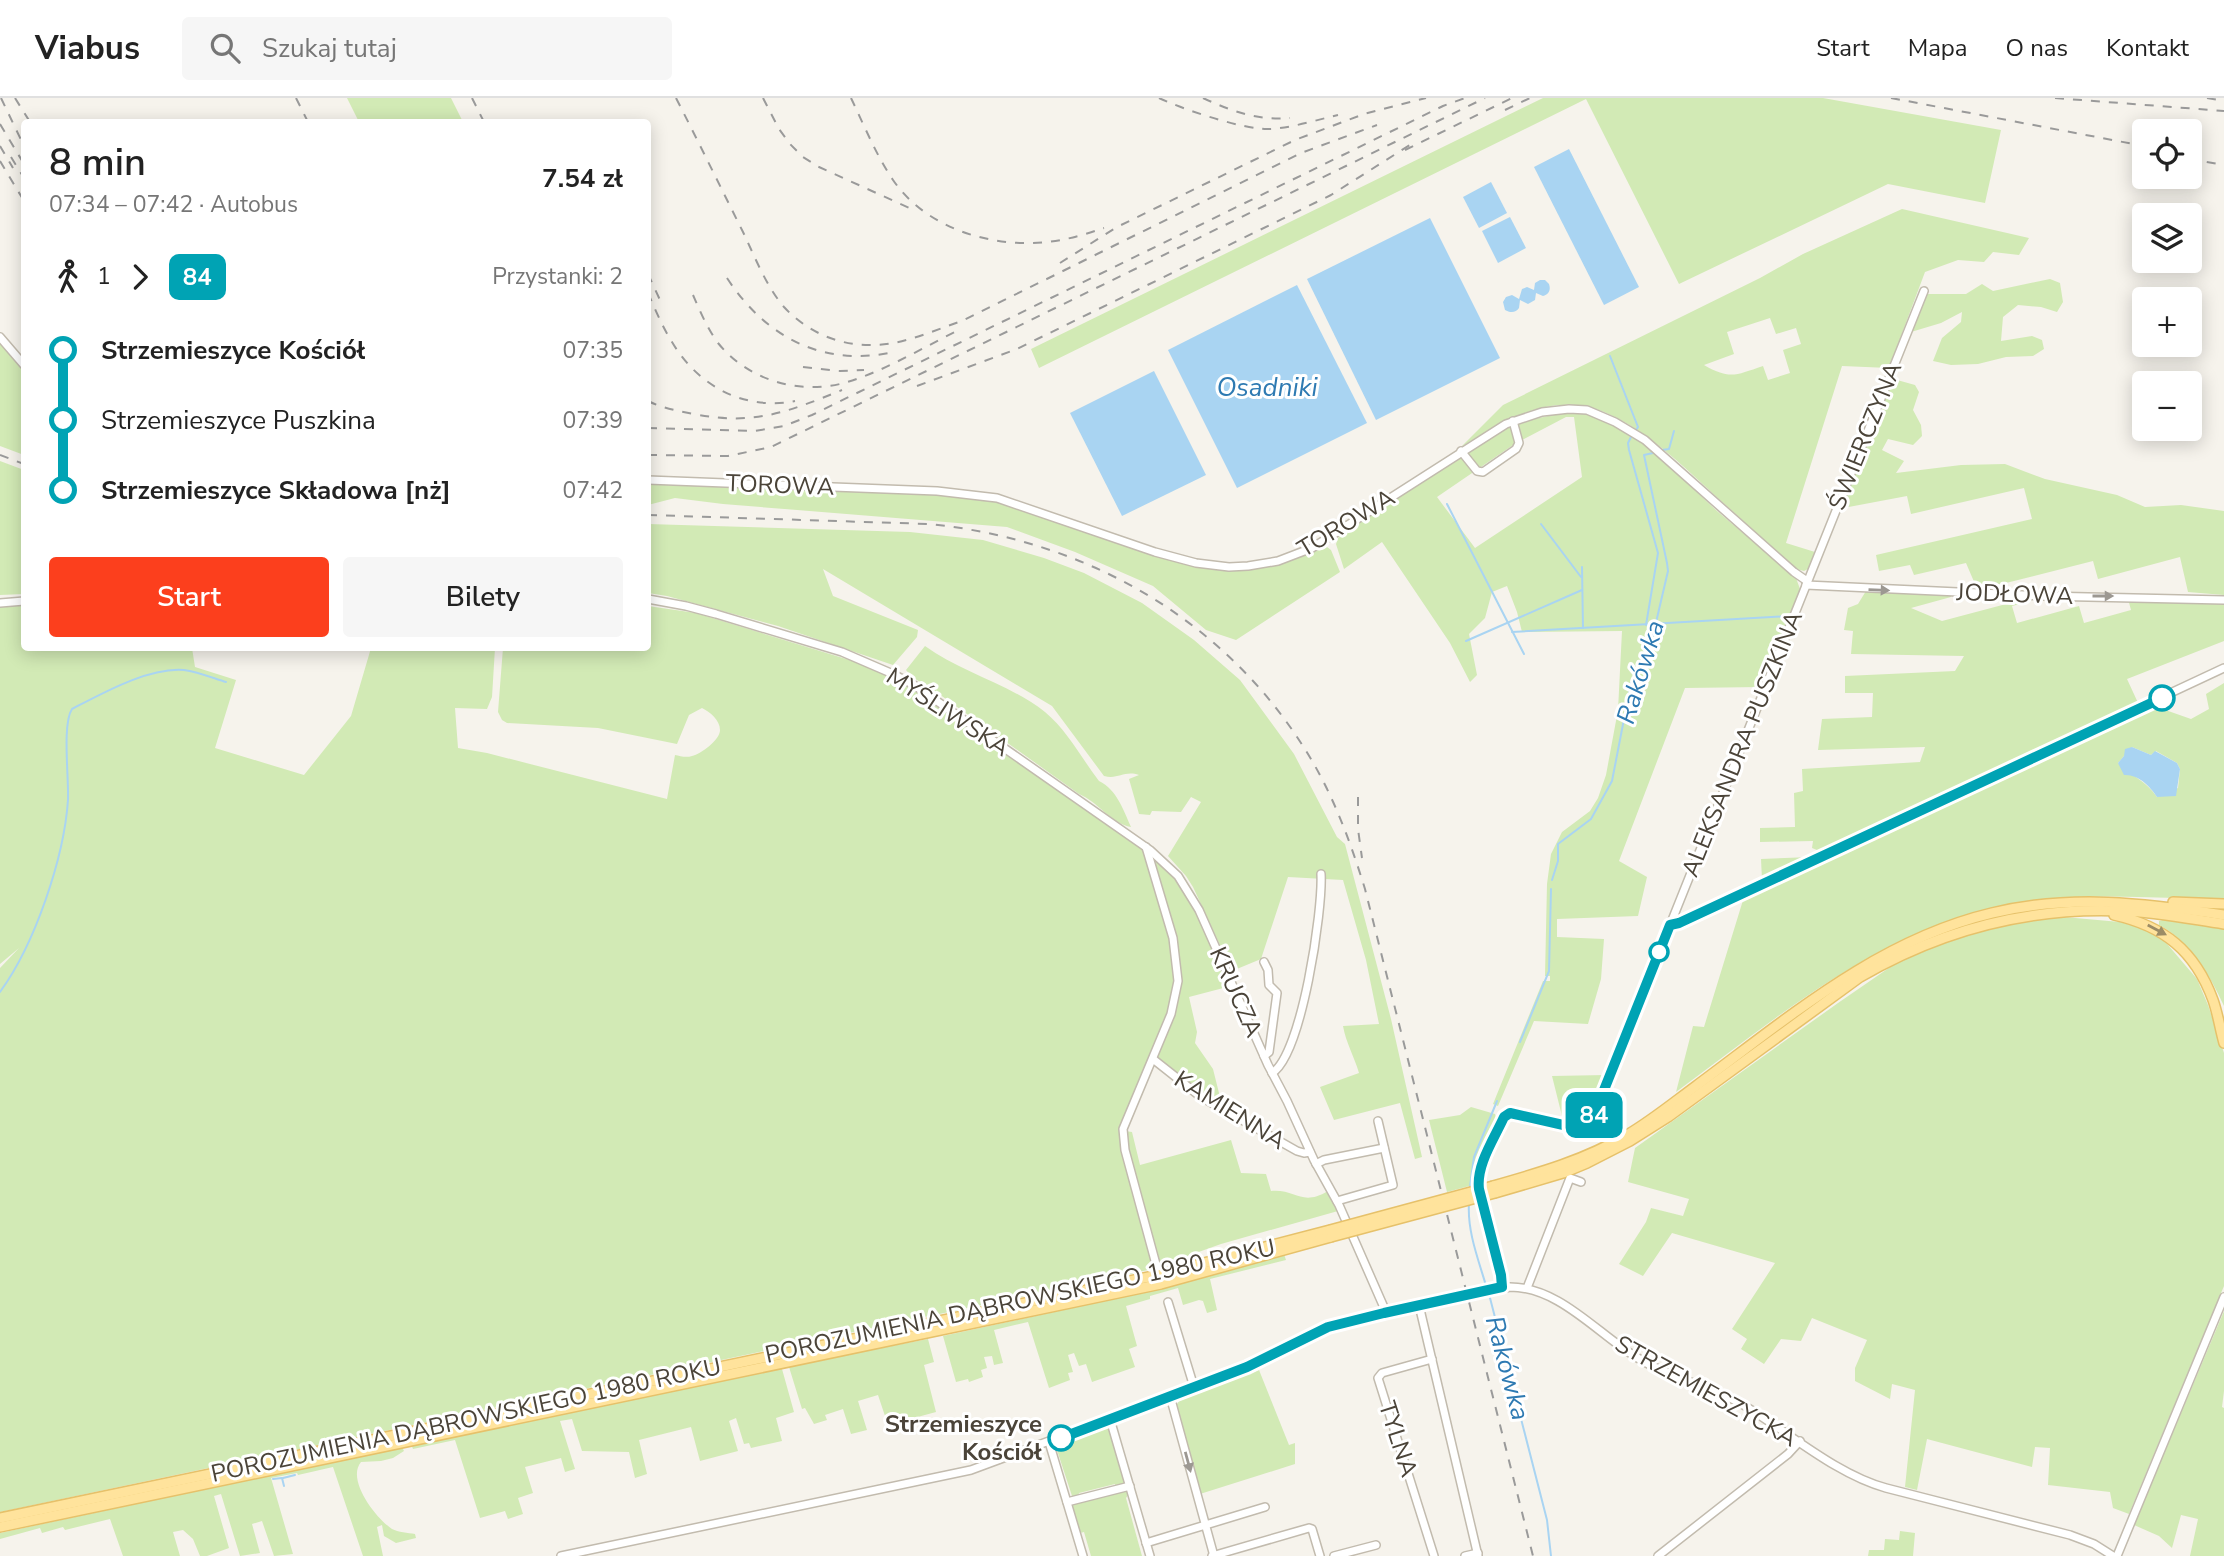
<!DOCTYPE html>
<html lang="pl">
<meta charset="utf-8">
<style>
:root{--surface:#fff;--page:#f6f6f6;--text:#222;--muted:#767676;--line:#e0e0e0;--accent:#fc3f1d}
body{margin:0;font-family:"Nunito Sans",sans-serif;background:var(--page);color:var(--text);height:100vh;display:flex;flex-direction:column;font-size:26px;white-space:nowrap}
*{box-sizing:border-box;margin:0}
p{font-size:23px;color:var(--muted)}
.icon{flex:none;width:38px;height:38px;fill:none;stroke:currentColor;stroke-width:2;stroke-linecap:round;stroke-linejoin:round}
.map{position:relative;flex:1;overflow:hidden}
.side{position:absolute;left:21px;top:21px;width:630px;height:532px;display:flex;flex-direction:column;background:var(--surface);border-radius:7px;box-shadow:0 4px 18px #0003}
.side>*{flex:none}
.badge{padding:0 14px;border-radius:10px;font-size:24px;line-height:46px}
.controls{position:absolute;left:2132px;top:21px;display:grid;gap:14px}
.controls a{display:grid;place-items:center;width:70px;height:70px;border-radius:7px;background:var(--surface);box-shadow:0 4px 18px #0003;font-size:35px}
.map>.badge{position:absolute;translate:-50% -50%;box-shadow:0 0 0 4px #fff}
.legs{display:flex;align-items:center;gap:10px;height:77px;padding:0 28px;font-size:23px}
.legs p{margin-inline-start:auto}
.head{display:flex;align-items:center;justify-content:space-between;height:119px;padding:0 28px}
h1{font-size:38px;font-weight:600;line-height:52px}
.cta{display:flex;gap:14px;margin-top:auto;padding:14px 28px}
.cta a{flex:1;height:80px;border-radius:7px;background:var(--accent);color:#fff;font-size:28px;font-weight:600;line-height:80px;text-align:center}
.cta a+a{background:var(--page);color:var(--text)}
ul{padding:0 28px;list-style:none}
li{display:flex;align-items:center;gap:24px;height:70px;font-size:26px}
li i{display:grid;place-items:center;width:10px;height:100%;margin:0 9px;background:currentColor}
li i::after{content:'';width:18px;height:18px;margin:-9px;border:5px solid;border-radius:50%;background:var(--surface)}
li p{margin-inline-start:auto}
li:first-child i{background:linear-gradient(#0000 50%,currentColor 0)}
li:last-child i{background:linear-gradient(currentColor 50%,#0000 0)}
header{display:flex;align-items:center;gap:42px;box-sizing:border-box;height:98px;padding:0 35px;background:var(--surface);border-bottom:2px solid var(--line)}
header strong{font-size:33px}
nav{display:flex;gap:38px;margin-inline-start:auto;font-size:24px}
.search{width:490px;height:63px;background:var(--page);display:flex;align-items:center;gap:18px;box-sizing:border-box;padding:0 24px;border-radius:7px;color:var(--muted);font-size:26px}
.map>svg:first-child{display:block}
</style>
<header>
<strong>Viabus</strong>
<div class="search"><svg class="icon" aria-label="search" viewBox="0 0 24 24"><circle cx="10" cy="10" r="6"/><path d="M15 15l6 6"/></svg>Szukaj tutaj</div>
<nav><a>Start</a><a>Mapa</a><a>O nas</a><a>Kontakt</a></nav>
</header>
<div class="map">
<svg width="2224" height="1458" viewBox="0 0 2224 1458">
<rect width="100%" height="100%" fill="#f6f3ec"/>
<g fill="#d2eab5" fill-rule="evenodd">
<polygon points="347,0 451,0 463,24 359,24"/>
<polygon points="1543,0 1823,0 2001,32 1985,105 1888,86 1679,186 1586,1 1039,270 1031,251"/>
<path d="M1902 111 2029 140 2019 157 1993 154 1984 164 1958 162 1925 174 1889 270 1842 268 1786 445 1815 454 1808 471 1804 473 1796 471C1771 448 1746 425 1720 402 1684 369 1626 310 1575 307 1532 304 1496 328 1461 349L1503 307 1760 180 1803 156ZM1770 220 1776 236 1796 230 1801 246 1783 252 1790 275 1768 282 1763 268C1736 277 1730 282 1704 267L1734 256 1727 234Z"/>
<polygon points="2050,181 2060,185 2063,204 2057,214 2041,209 2018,207 2003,219 2001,243 2032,238 2042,242 2044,251 2033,258 2006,259 1978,266 1951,267 1933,263 1942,240 1961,224 1962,214 1941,225 1911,234 1925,196 1966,196 1982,186 1993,193"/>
<polygon points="0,244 24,271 24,357 0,348"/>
<polygon points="1890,280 1915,287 1919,294 1913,312 1921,327 1922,338 1913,347 1888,341 1882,352 1904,363 1896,375 1961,367 2005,366 2045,381 2117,397 2145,409 2181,407 2224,413 2224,497 2188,494 2180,459 2098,481 2093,463 2002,486 1975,486 1966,465 1914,477 1910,467 1879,473 1876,457 2032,421 2024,390 1911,416 1907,398 1838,411"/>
<polygon points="1580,314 1613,326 1652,352 1717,413 1796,480 1800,491 1761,589 1685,590 1619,763 1647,779 1638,818 1557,821 1557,839 1604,841 1601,881 1588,926 1534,923 1498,1008 1493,1006 1543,883 1550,883 1550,878 1545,878 1547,786 1551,756 1562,734 1590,713 1598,700 1606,677 1618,612 1622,533 1522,534 1517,514 1507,488 1492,494 1485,520 1469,536 1477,577 1470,584 1450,545 1382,444 1344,471 1336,446 1339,438 1507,329 1512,329 1516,345 1437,399 1475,450 1582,379 1574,319 1566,319 1522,342 1517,325 1561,315"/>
<polygon points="0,363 24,372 24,496 0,497"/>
<polygon points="648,385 948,397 1001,403 1166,461 1187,467 1227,472 1259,470 1281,465 1327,449 1331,452 1340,474 1236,542 1206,532 1153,488 1075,454 1007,429 723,406 675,400 648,407"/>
<path d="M648 426 910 434 983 442 1044 460 1084 475 1142 505 1194 542 1240 582 1294 656 1337 739 1345 746 1391 921 1422 1059 1415 1061 1400 1005 1334 1022 1320 989 1359 975C1354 958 1346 945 1343 928L1379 926 1366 862 1343 782 1288 779 1261 861 1232 873 1193 789 1186 778 1168 758 1201 704 1191 699 1181 714 1152 713 1150 717 1139 716 1129 681 1139 677C1124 672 1118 682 1104 678L1052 608 823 471 833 498 918 532 917 539 893 567 778 528 667 498 648 495Z"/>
<polygon points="1866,493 1951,496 1951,499 1911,510 1942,523 2025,501 2027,504 2012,508 2017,525 2079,508 2084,525 2131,512 2128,501 2224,505 2224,543 2127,581 2139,607 1822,754 1812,750 1813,743 1760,744 1760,730 1795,729 1794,695 1803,693 1802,671 1920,664 1925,649 1818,652 1822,621 1872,619 1873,595 1845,595 1845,578 1955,573 1964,558 1851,556 1853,533 1844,532 1848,510 1858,506"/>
<path d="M0 508H24V550H192L195 569 236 582 215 650 304 677 351 618 371 550H495L492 599 487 611 455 610 458 650 487 655 667 701 675 657C680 658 686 660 692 658 701 656 720 642 720 632 720 622 710 614 702 610L689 617 677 646 598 630 507 625 502 622 498 614 503 550H648V508L696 515 856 564 892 580 927 600 1154 759 1177 780 1188 796 1231 888 1189 899 1197 934 1195 945 1213 971 1222 1007 1220 1009 1154 961 1125 1033 1132 1034 1140 1067 1231 1042 1241 1075 1266 1076 1271 1093C1297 1091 1301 1109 1328 1093L1338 1113 1221 1146 1148 1172 0 1414V870L19 850 0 866Z"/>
<path d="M925 548C960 574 1010 586 1045 614 1067 632 1082 661 1099 683 1117 692 1123 711 1131 729 1112 726 1098 704 1079 696L932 591 912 579 906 572Z"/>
<path d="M2224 585V802C2155 800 2086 794 2017 805 1887 826 1779 918 1676 994L1693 928 1704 929 1744 799 1800 775 2154 608 2191 621 2209 611 2206 596ZM2132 649 2151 657 2156 653 2177 665 2180 671 2178 690 2157 699C2147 684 2131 677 2118 665Z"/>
<polygon points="1811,759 1762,782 1761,761"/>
<polygon points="2064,819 2120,824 2142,830 2162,840 2197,881 2208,907 2224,955 2224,1188 2129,1416 2113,1410 2110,1394 2048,1387 2050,1350 2035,1349 2032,1369 1927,1341 1917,1392 1905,1389 1915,1292 1892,1286 1890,1301 1855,1283 1855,1270 1867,1242 1812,1220 1801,1243 1781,1241 1764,1266 1741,1251 1747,1241 1732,1231 1775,1165 1672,1135 1643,1178 1619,1166 1646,1124 1651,1110 1683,1118 1689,1101 1628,1084 1635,1050 1838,905 1899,863 1940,845 1977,833 2017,824"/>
<path d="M2163 822 2224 831V908C2210 877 2190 843 2159 827V823Z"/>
<polygon points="1606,977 1588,1022 1579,1026 1563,1022 1552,978"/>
<polygon points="1471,1009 1495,1016 1497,1023 1478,1063 1473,1087 1447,1094 1429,1022 1460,1017"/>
<polygon points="1284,1156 1286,1162 1210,1181 1217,1212 1207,1215 1203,1203 1199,1202 1183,1207 1178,1190 1150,1198 1150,1201 1126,1208 1137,1248 1129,1251 1135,1269 1092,1284 1086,1266 1079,1268 1074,1255 1068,1257 1073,1274 1068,1275 1070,1282 1049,1290 1028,1224 994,1232 1003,1265 994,1267 992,1258 984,1259 987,1270 981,1272 983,1279 969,1284 968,1281 956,1284 943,1238 1173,1188"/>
<polygon points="2224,1213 2224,1293 2222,1309 2224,1310 2224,1458 2190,1458 2198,1421 2181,1417 2172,1450 2159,1438 2134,1427"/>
<path d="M928 1241 934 1264 924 1267 936 1314 888 1327 878 1297 858 1303 867 1332 851 1336 843 1311 825 1317 827 1322 814 1326 805 1310 802 1311 789 1269 782 1271 794 1314 776 1320 782 1343 751 1350 749 1345 744 1346 736 1320 729 1323 738 1353 700 1363 691 1329 639 1342 647 1376 635 1380 629 1354 582 1353 572 1321 560 1323 575 1371 565 1374 561 1360 525 1369 533 1395 518 1400 523 1416 508 1421 505 1413 480 1420 455 1342 413 1351 411 1346C584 1313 755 1274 928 1241Z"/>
<polygon points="1259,1272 1289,1347 1295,1345 1295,1366 1200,1396 1176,1308 1179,1303"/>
<polygon points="1110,1328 1126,1386 1116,1390 1115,1386 1079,1395 1078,1400 1073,1401 1056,1349"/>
<path d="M402 1349 404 1353 393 1360 381 1363 361 1364C346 1382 376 1420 392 1431 398 1434 408 1435 415 1436L416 1440 396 1445 384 1438 382 1427 377 1429 383 1458H363L333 1369 298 1377 297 1375 271 1380 293 1456 274 1458 262 1423 252 1426 260 1455 240 1458 221 1396 214 1398 229 1450 207 1458H200L193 1441 183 1432 173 1434 180 1458H123L110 1421 65 1432 63 1429 42 1435 40 1430 0 1441V1435Z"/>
<polygon points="1126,1392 1128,1397 1126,1400 1142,1458 1091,1458 1084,1434 1080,1435 1072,1406"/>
<polygon points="1900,1433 1915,1435 1913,1458 1868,1458 1869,1452 1884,1452 1885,1441 1899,1442"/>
</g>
<g fill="#a9d4f2">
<polygon points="1569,51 1639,189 1604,207 1534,69"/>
<polygon points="1491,84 1507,115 1479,130 1463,99"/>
<polygon points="1510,119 1526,150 1498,165 1482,133"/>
<polygon points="1430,120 1500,260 1376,322 1307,181"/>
<path d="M1540 182H1545L1549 186C1551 192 1549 196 1543 198L1536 195 1535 202 1528 206 1520 202 1519 210C1516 215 1510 215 1505 212L1503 204 1506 199 1512 197 1519 201 1522 191 1527 189 1534 192 1535 185Z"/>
<polygon points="1297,187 1367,325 1237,390 1168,252"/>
<polygon points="1154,273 1206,377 1122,418 1070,315"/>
<path d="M2132 649 2151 657 2155 653 2177 665 2180 671 2176 698 2157 699C2150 688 2138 676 2124 677L2118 665 2124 658 2125 651Z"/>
</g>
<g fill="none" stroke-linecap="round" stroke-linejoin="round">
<g stroke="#a9d4f2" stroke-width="2">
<polyline points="1610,258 1638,329 1636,332"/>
<polyline points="1631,339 1628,345 1629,352 1658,455 1646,527"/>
<polyline points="1662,352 1669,351 1674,333"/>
<polyline points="1447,406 1524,556"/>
<polyline points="1541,426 1581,479"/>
<polyline points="1582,469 1583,530"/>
<polyline points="1512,534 1789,518"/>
<polyline points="1466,543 1582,492"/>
<polyline points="1552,782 1558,763 1558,746 1591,721 1612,683 1631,585 1647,563 1668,473 1667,465 1644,357 1653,355"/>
<path d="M0 894C35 846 64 760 68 702 69 680 62 626 72 611 103 595 149 569 184 572 198 574 213 580 226 584"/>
<polyline points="1520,944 1549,873 1551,791"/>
<polyline points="1470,1089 1474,1059 1497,1003"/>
<path d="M1469 1105C1467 1134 1479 1163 1487 1191"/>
<polyline points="1489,1196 1547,1422 1551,1458"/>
<polyline points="283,1380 295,1377"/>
<polyline points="273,1381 282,1380 284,1388"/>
</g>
<defs>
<g id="minor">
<polyline points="0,239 24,267"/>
<polyline points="1461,353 1477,373 1483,374 1516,351 1519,345 1513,323"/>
<polyline points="648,382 937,393 997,400 1155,454 1196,465 1229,469 1248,468 1278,463 1312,450 1506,326 1542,314 1569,311 1587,312 1615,324 1645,342 1794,474 1807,483"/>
<polyline points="1806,487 2043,498 2224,502"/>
<polyline points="648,501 686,508 716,516 842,554 893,576 914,587 1150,752 1178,778 1199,812 1268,967 1287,1003 1314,1062 1339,1107 1386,1214"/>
<polyline points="0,505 24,503"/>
<polyline points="1146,749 1173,840 1178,883 1171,916 1123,1031 1125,1052 1157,1170"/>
<polyline points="1670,827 1679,825 2224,570"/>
<polyline points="1264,864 1268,872 1269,887 1277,895 1269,954 1264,958"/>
<polyline points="1153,961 1201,999 1297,1053 1304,1055 1310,1054"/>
<path d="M1272 975C1302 957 1323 811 1321 776"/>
<polyline points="1316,1066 1324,1062 1384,1050"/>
<polyline points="1337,1103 1393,1087 1378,1023"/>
<path d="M1502 1189 1501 1177 1479 1092C1476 1067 1494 1041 1504 1019L1510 1015 1581 1031 1590 1027 1924 193"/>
<polyline points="1527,1190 1570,1080 1581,1084"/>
<polyline points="1168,1204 1194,1289"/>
<polyline points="1419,1207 1478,1458"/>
<polyline points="1432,1261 1382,1275 1378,1280 1434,1458"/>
<polyline points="1170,1298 1214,1458"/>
<polyline points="1110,1321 1150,1458"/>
<polyline points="1049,1344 1083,1458"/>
<polyline points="1067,1404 1130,1388"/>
<polyline points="1146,1445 1265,1409"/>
<path d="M561 1458 971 1372 1243 1271 1332 1228 1384 1215 1510 1189C1558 1189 1595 1233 1633 1257 1666 1279 1705 1286 1740 1305 1786 1332 1835 1376 1886 1390L2070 1437 2094 1446 2113 1458"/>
<polyline points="1212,1458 1309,1430 1312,1431 1320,1458"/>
<polyline points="1334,1458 1376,1447"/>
<polyline points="1465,1458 1478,1455"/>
<polyline points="1658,1458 1788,1356 1800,1343"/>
<polyline points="2117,1458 2224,1199"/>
</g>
<g id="major">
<polyline points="2173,804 2224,806"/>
<path d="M2114 817C2164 828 2195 853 2213 902 2218 916 2220 931 2224 945"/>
<path d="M1493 1088C1539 1075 1585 1062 1627 1037 1651 1023 1673 1005 1696 988 1788 920 1878 842 1992 815 2070 796 2146 805 2224 817"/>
<path d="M1495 1095 1563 1075 1587 1065 1630 1043 1668 1019 1860 879C1941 832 2029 809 2122 813 2157 814 2190 821 2224 826"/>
<polyline points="0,1420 1158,1177 1330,1132"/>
<polyline points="0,1429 1161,1186 1331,1139"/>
</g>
</defs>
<use href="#minor" stroke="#c2bbae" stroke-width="10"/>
<use href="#major" stroke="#e6c16a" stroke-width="12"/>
<use href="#minor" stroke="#fff" stroke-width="7"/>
<use href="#major" stroke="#ffe39c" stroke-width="9"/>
<g stroke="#9a9a9a" stroke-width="2" stroke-dasharray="9 9" stroke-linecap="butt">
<polyline points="1,0 24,48"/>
<polyline points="15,0 30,24"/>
<polyline points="296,0 308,24"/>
<polyline points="472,0 484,24"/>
<path d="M676 0C699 45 721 90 743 134 755 159 766 188 784 209 806 233 837 247 869 247 901 248 932 233 962 223L1301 55 1377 27"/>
<polyline points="763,0 779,31 790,46 803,59 819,69 916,113"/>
<path d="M851 0C864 27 876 57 893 82 926 130 990 150 1047 144 1067 142 1086 136 1104 130"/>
<path d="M1159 0C1182 11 1244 32 1269 31 1292 30 1316 22 1338 17"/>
<path d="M1203 0C1231 13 1258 23 1290 20"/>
<polyline points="1891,0 2144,48"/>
<polyline points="2055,0 2224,13"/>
<polyline points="2207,0 2224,3"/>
<polyline points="1505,12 1530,0"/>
<polyline points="0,26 24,66"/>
<polyline points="0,48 13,70"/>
<polyline points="1405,52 1512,0"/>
<polyline points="11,59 24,80"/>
<polyline points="2189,61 2224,67"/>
<polyline points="0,63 24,103"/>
<polyline points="1060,165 1117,129 1295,42 1364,16 1426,0"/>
<polyline points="648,176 660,202"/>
<path d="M727 180C765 238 820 268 889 255"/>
<path d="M648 195C655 211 662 228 672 244 698 288 744 313 795 303"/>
<path d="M693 197C700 213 707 230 718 245 748 282 798 297 844 285 883 274 920 251 957 233"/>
<polyline points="803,269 840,273 864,272"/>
<polyline points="917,288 1017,251 1331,97 1413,45"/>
<path d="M648 303C662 310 678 313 694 316 753 328 788 314 842 292"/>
<polyline points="648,330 755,333 784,328 812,317 1443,8 1465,0"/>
<polyline points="0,357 24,366"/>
<polyline points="648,357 728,358 771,349 1485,0"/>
<path d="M648 417 929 426C1090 442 1234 526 1315 668 1337 707 1352 749 1365 791L1533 1458"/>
<polyline points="1358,699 1358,731 1362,760"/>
</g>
<defs>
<g id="major-bridge">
<polyline points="1330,1132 1493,1088"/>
<polyline points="1331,1139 1495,1095"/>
</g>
</defs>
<use href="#major-bridge" stroke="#e6c16a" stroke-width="12" stroke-linecap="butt"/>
<use href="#major-bridge" stroke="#ffe39c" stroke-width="9"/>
</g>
<defs><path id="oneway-solid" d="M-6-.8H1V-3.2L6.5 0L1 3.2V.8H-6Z" transform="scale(1.75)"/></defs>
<g fill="#9c9892">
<use href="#oneway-solid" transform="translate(1879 492) rotate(2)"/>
<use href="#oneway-solid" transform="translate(2103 498)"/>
<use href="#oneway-solid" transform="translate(1188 1364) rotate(75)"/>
</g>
<use fill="#9c8c66" href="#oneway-solid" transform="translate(2157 832) rotate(28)"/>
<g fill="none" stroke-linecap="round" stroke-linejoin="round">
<defs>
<path id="line-1" d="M1061 1340 1247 1269 1328 1229 1384 1215 1502 1189 1501 1177 1479 1091C1476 1067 1494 1041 1504 1019L1510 1015 1581 1031 1590 1027 1670 827 1679 825 2162 600"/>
</defs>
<use href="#line-1" stroke="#fff" stroke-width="16"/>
<use href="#line-1" stroke="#00a3b4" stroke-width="10"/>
</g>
<g fill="#fff" stroke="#00a3b4" stroke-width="3.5">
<circle cx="2162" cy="600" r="12"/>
<circle cx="1659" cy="854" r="9"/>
<circle cx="1061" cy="1340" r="12"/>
</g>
<g text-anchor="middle" stroke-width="6" stroke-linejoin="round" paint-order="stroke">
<g font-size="24" fill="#4b4439" stroke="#fff">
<text transform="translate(1865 338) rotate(-68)" y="8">ŚWIERCZYNA</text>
<text transform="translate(780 387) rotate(2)" y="8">TOROWA</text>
<text transform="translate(1346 425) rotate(-31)" y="8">TOROWA</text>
<text transform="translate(2015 496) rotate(2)" y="8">JODŁOWA</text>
<text transform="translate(948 614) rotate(33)" y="8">MYŚLIWSKA</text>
<text transform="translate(1742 646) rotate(-68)" y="8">ALEKSANDRA PUSZKINA</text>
<text transform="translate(1236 894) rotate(66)" y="8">KRUCZA</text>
<text transform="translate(1230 1012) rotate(32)" y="8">KAMIENNA</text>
<text transform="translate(1020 1203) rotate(-12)" y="8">POROZUMIENIA DĄBROWSKIEGO 1980 ROKU</text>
<text transform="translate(1706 1293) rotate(29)" y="8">STRZEMIESZYCKA</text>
<text transform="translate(466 1322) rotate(-12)" y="8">POROZUMIENIA DĄBROWSKIEGO 1980 ROKU</text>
<text transform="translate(1398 1341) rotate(72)" y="8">TYLNA</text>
</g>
<g font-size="24" font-weight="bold" fill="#4b4439" stroke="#fff" text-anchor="end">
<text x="1042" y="1334">Strzemieszyce<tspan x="1042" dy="28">Kościół</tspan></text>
</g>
<g font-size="26" font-style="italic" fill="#2e7ab2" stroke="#fff">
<text x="1267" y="298">Osadniki</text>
<text transform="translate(1640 574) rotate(-73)" y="9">Rakówka</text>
<text transform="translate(1508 1270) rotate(75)" y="9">Rakówka</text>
</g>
</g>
</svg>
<div class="controls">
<a><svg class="icon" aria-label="locate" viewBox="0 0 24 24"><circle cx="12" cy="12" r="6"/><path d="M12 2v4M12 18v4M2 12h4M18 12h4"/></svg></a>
<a><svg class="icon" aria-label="layers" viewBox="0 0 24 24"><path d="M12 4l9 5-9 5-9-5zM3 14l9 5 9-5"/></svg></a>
<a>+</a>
<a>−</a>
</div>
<b class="badge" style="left:1594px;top:1017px;background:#00a3b4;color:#fff">84</b>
<section class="side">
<div class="head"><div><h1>8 min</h1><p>07:34 – 07:42 · Autobus</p></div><b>7.54 zł</b></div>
<div class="legs"><svg class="icon" aria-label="walk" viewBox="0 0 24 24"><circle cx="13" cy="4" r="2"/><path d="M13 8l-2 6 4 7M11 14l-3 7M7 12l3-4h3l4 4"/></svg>1<svg class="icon" aria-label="forward" viewBox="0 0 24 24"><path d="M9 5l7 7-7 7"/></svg><b class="badge" style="background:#00a3b4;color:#fff">84</b><p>Przystanki: 2</p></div>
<ul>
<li><i style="color:#00a3b4"></i><b>Strzemieszyce Kościół</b><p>07:35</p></li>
<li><i style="color:#00a3b4"></i><span>Strzemieszyce Puszkina</span><p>07:39</p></li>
<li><i style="color:#00a3b4"></i><b>Strzemieszyce Składowa [nż]</b><p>07:42</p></li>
</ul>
<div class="cta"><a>Start</a><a>Bilety</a></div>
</section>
</div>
